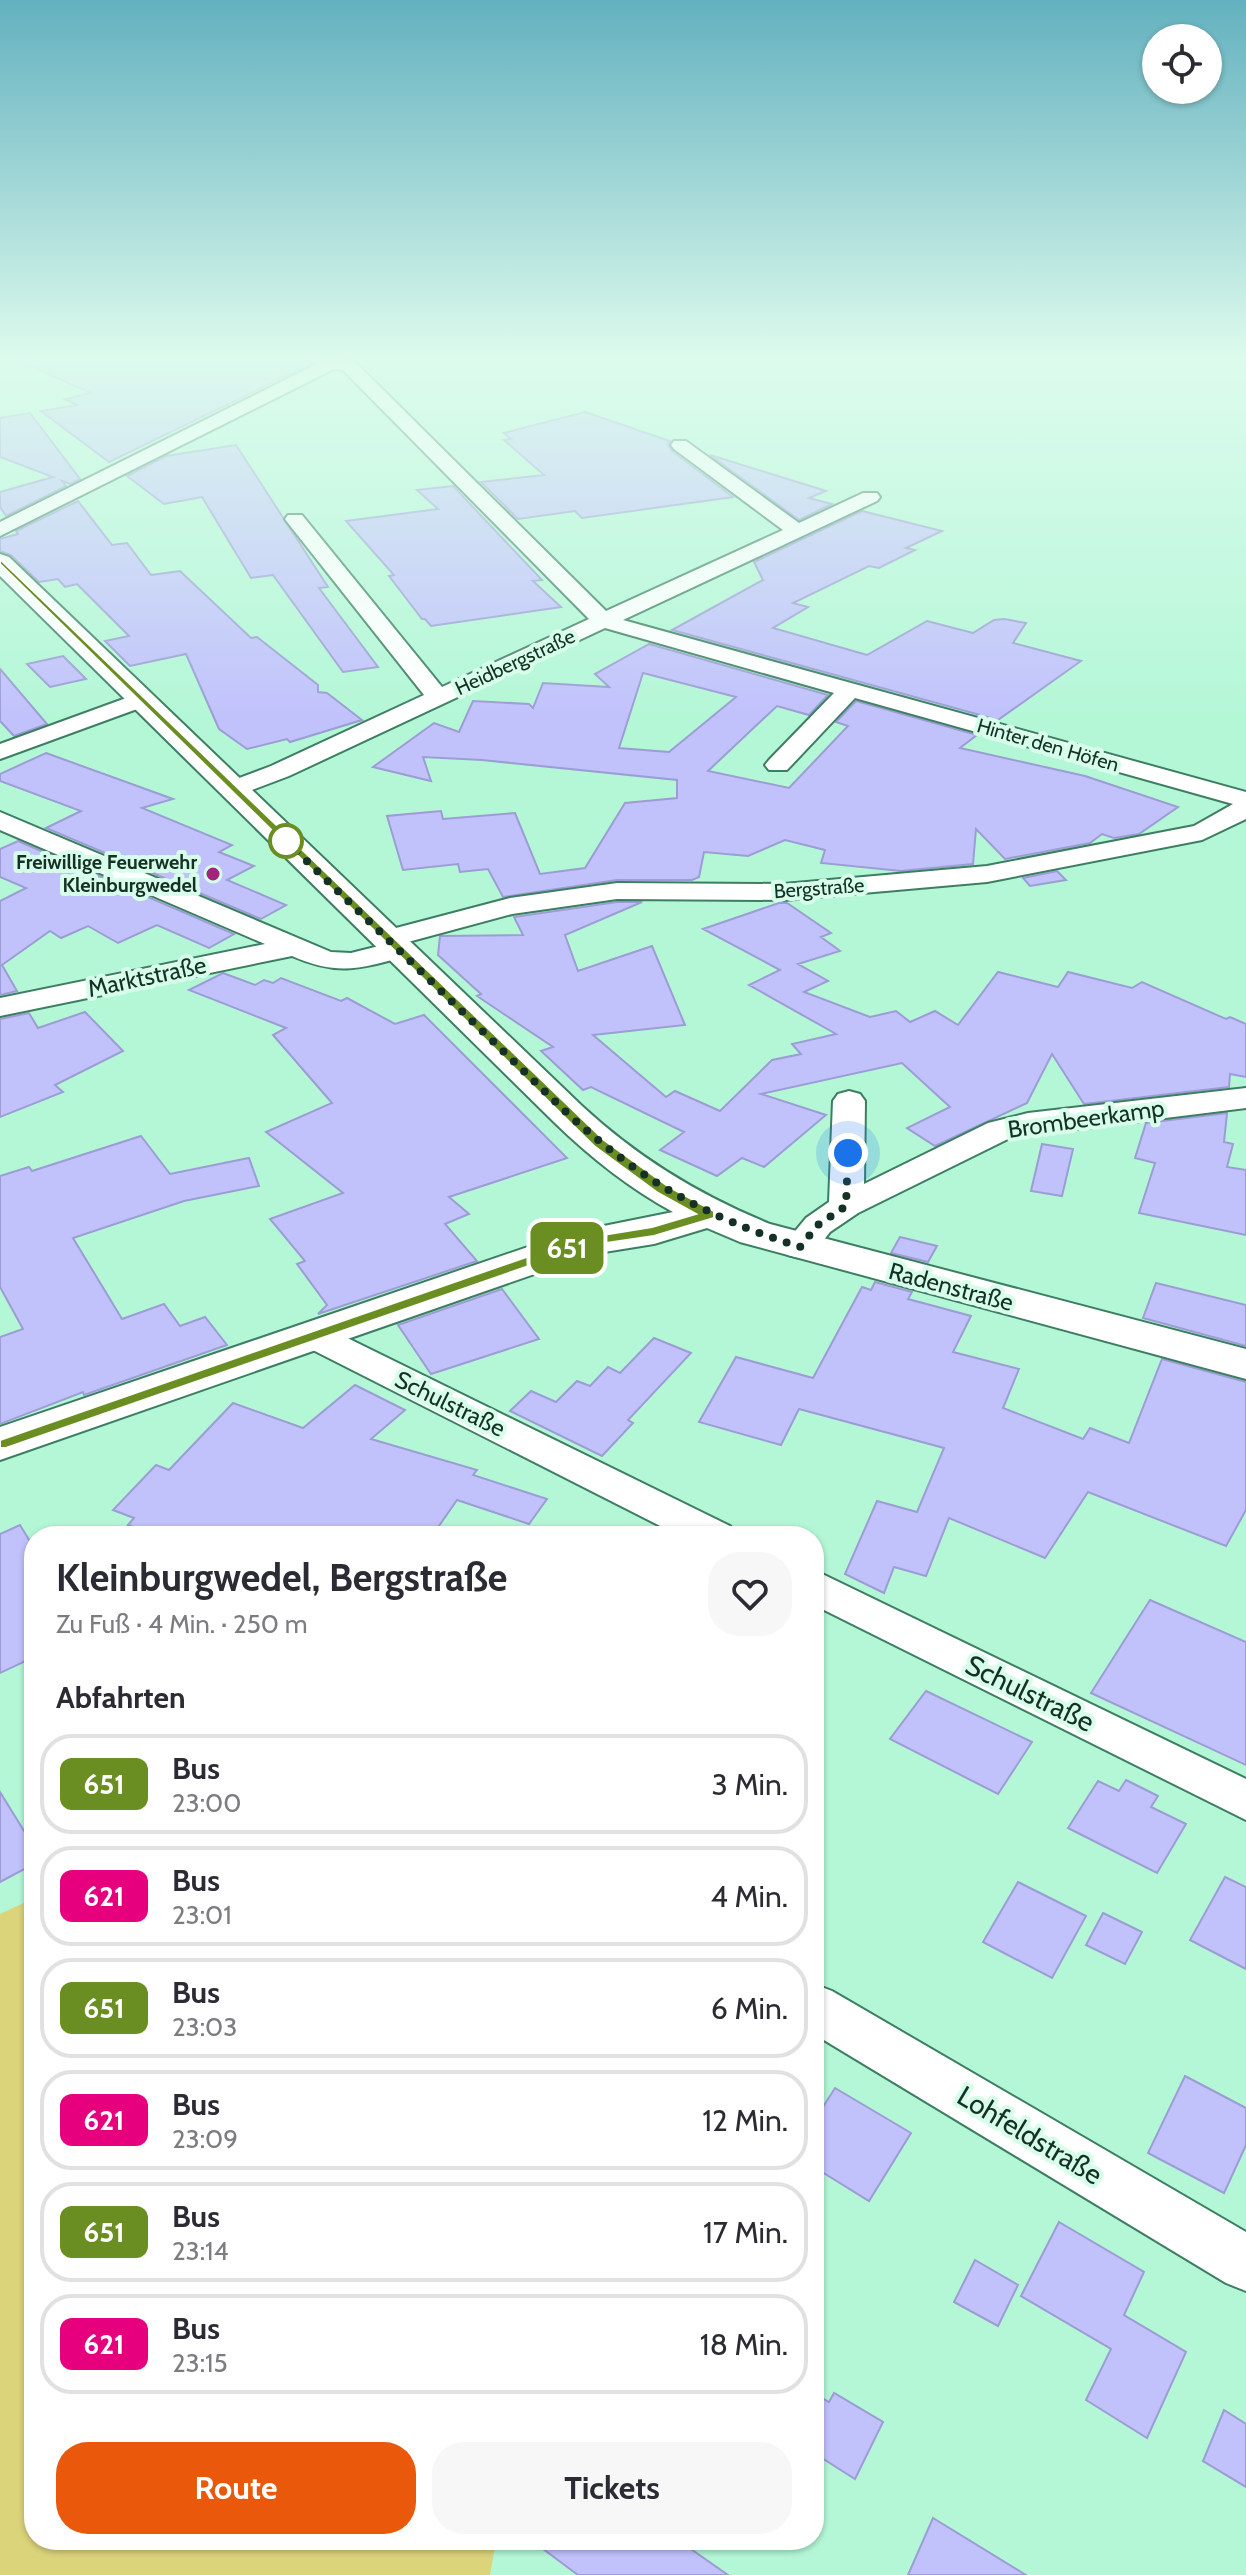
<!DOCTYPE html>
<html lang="de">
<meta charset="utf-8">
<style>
:root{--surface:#fff;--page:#f7f7f7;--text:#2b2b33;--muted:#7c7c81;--line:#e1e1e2;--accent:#ea580c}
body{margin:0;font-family:Cabin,sans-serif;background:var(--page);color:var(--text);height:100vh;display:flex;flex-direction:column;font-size:30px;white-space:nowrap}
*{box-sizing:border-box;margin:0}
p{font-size:26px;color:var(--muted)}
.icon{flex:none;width:44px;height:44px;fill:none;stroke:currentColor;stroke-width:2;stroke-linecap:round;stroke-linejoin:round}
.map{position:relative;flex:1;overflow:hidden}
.drawer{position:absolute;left:24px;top:1526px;width:800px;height:1024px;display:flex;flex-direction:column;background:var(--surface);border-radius:32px;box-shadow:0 2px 6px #0004}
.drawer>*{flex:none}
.badge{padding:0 16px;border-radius:12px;font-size:28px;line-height:52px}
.buttons{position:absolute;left:1142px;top:24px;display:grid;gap:16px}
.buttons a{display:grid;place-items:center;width:80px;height:80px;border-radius:50%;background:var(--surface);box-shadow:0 2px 6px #0004;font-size:40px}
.you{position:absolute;width:40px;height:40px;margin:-20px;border:6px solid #fff;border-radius:50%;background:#1a73e8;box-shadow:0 0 0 12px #1a73e833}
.map>.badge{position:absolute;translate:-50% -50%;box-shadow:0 0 0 4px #fff}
h2{padding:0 32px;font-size:30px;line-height:72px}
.round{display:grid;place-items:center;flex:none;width:84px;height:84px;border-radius:32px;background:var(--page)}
.headline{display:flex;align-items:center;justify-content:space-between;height:136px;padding:0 32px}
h1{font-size:38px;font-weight:700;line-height:60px}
.primary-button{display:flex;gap:16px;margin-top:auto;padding:16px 32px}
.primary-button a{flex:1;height:92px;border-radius:32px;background:var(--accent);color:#fff;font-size:32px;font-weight:700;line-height:92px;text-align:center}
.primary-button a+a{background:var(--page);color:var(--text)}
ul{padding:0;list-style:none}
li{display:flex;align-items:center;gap:24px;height:100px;margin:0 16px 12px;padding:0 16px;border:4px solid var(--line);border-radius:32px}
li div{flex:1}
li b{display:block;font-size:30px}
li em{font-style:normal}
li .badge{min-width:88px;font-weight:700;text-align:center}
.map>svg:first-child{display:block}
</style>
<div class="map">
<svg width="1246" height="2575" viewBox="0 0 1246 2575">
<rect width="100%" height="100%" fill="#b4f7d7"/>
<polygon fill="#dcd47b" points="34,1898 34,2540 496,2540 490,2575 0,2575 0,1914"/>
<g fill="#c1c2fc" stroke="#9c9dd4" stroke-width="2" fill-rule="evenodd">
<polygon points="6,355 298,355 311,364 109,462 41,411 77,405 65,399 91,393"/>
<polygon points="585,412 670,441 668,445 672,451 733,497 582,518 575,511 518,519 481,482 544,475 504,440 511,439 504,433"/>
<polygon points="30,413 80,479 70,484 62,481 66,486 6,516 0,507 0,492 53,477 0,457 0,418"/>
<polygon points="236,445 328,587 319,588 378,667 343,672 273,575 251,578 202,497 164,504 127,476 166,456"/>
<polygon points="710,455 826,491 809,498 832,504 799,520"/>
<polygon points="453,486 542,580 533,581 561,607 431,626 425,619 422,619 389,576 394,575 346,521 438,509 417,490"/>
<polygon points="78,501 112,545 127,543 151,575 180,571 251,638 257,637 318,685 318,692 327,693 362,720 290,742 287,739 247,749 219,729 186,654 130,666 105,641 129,636 77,584 65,587 58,579 39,582 11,555 0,551 0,539 18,534 16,531"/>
<polygon points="862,511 942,531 906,548 915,550 879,568 869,566 793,603 808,607 773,628 867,655 927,621 973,633 994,620 1004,619 1026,623 1013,643 1081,661 998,720 672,630 763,580 754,562"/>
<path d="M649 644 828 695 809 715 777 706 708 771 789 788 848 726 836 722 856 701 977 735 960 748 1085 776 1178 807 1139 834 1114 838 1102 834 1090 843 1005 859 976 829 973 864 901 871 821 863 825 850 785 840 748 856 704 852 699 877 692 880H617L503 897 488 869 460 872 458 864 403 870 387 816 441 811 443 819 515 813 540 874 585 868 625 803 677 798V780L482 760 423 757 431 781 373 767 434 723 459 732 473 701 529 704 533 708 543 683 609 687 595 674ZM643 673 736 697 669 752 619 748Z"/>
<polygon points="63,656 86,679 50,687 27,664"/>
<polygon points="0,669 47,724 14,736 0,721"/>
<polygon points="46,753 173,799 142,808 232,845 219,852 254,866 227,880 286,905 261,919 46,828 81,811 0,781 0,774"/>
<polygon points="18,841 234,934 209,948 157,925 118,943 88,926 61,938 50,931 2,965 17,991 0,995 0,901 26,888 0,877 0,849"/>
<polygon points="1057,871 1066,880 1030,886 1023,878"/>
<polygon points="617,902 642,902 565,935 578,971 652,946 685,1025 593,1035 666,1097 675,1091 720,1111 772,1060 801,1054 792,1044 836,1034 749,985 780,970 703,929 779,903 787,903 831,933 821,937 840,951 798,964 828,981 804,992 870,1017 896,1011 910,1022 935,1011 958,1025 998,972 1058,987 1068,972 1132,988 1142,982 1226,1019 1230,1017 1246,1024 1246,1077 1230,1074 1229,1087 1084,1104 1052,1054 1027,1103 935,1146 907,1128 950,1107 902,1063 761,1094 826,1115 764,1167 742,1158 717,1176 660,1150 684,1132 591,1087 583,1090 541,1051 553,1047 477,996 481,994 438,955 440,936 523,935 514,917"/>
<polygon points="223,973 255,985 264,980 273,983 281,978 341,1001 347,998 395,1024 424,1015 567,1158 449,1197 469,1214 445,1224 477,1261 318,1314 327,1305 297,1264 305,1261 270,1219 343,1193 266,1132 332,1103 273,1035 286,1028 189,990"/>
<polygon points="85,1012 123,1051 55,1085 63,1092 0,1117 0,1019 29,1013 38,1028"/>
<polygon points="1227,1113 1224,1142 1233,1144 1227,1167 1246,1170 1246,1235 1139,1213 1155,1163 1135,1158 1146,1123"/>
<polygon points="141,1136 170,1174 249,1158 259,1186 184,1201 73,1238 122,1319 164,1304 180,1326 205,1317 227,1345 84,1395 83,1392 0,1424 0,1337 23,1329 0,1287 0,1176 29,1167 32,1171"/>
<polygon points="1042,1144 1073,1149 1062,1196 1031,1191"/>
<polygon points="900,1237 937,1246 928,1262 891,1253"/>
<polygon points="875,1282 912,1292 908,1299 971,1316 953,1352 1019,1369 1003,1408 1083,1439 1090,1428 1129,1443 1162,1359 1246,1382 1246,1510 1226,1546 1088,1492 1045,1558 949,1518 926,1576 894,1567 884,1593 845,1574 877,1501 917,1512 944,1448 799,1409 781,1445 699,1422 736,1357 813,1378 862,1287 871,1290"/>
<polygon points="1156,1283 1246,1305 1246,1346 1143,1318"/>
<polygon points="502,1289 539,1339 431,1374 398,1325"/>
<polygon points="654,1338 691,1353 628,1420 633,1423 602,1456 510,1411 531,1391 556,1402 577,1381 590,1386 608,1367 620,1373"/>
<polygon points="355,1385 405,1410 371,1439 477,1470 473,1475 547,1499 529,1524 457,1500 432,1536 158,1536 128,1525 134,1518 113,1510 156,1465 169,1470 233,1403 303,1428"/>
<polygon points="20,1525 34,1548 34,1657 0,1673 0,1534"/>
<polygon points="1150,1600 1246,1642 1246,1765 1091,1693"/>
<polygon points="926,1691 1032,1742 998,1794 890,1739"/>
<polygon points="1126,1780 1158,1796 1151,1807 1186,1824 1157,1873 1068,1828 1098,1781 1119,1791"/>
<polygon points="0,1792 34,1847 34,1864 0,1882"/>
<polygon points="1225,1877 1246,1887 1246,1969 1190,1940"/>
<polygon points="1018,1882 1086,1916 1052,1978 983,1942"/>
<polygon points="1103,1913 1142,1932 1125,1964 1086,1945"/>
<polygon points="1185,2076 1246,2108 1246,2145 1224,2193 1148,2153"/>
<polygon points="835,2088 911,2133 869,2201 814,2167 814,2121"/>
<polygon points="1059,2222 1144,2272 1124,2315 1186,2352 1147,2438 1086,2400 1111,2349 1021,2296"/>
<polygon points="975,2260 1018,2285 998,2326 954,2302"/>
<polygon points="814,2393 829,2402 834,2393 883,2422 855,2479 814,2453"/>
<polygon points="1224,2410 1246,2424 1246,2487 1203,2461"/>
<polygon points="933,2518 1026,2575 908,2575"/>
<polygon points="531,2540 678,2540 728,2575 578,2575"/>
</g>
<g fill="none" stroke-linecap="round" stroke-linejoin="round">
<defs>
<g id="minor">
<path d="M301 355H324L354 361 606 611 783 530 674 449 671 445 674 441H686L799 523 863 493H877L880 497 877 501 623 620 1246 792V819L1202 840 987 882 784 900 617 899 512 914 408 942 414 949 410 955C362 968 340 977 292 956L0 1016V998L265 944 0 830V812L331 952 351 953 379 946 373 939 377 933 510 898 617 883 784 884 987 866 1194 826 1233 804 855 698 787 770H769L765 765 769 760 834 693 605 628 289 776 241 794H223L219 789 223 784 271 766 424 695 288 523 285 519 288 515H302L442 687 589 619 343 370 334 369 0 536V522L317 364Z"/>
<polygon points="140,693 148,695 152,700 148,705 0,759 0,744"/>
<polygon points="1246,1088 1246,1108 1012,1137 858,1213 830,1232 812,1255 800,1258 788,1255 782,1247 806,1218 829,1202 833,1101 838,1094 849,1091 860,1094 865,1101 864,1184 988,1123 1028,1113"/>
<polygon points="314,1324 327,1328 730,1526 736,1536 680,1536 301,1344 295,1336 301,1328"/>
<polygon points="814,1570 1246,1779 1246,1820 814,1605"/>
<polygon points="814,1984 832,1991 1246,2232 1246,2291 1226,2283 814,2034"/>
</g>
<path id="tertiary" d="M0 554 9 557 582 1106C638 1158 699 1195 770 1224L1246 1349V1379L740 1242 707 1228 654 1244 592 1254 0 1460V1427L569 1233 673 1212C629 1188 590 1157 554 1122L0 576Z"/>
</defs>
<use href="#minor" stroke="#3d7e62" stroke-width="4"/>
<use href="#tertiary" stroke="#3d7e62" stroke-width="4"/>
<use href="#minor" fill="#fff" fill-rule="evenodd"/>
<use href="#tertiary" fill="#fff" fill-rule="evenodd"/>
</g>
<linearGradient id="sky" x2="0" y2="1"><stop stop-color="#63b1bf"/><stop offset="0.5" stop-color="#ddfbed"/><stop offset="1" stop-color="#ddfbed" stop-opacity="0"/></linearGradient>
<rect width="1246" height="716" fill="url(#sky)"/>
<polygon fill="#6b8e23" stroke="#fff" stroke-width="2" points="0,559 604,1140 669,1187 714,1211 714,1218 654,1236 586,1246 6,1448 0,1448 0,1440 578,1239 652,1227 696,1214 658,1193 594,1146 0,564"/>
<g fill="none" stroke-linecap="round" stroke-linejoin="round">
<path stroke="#153125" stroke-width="8" stroke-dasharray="0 14.4" d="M286 841 281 836 568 1114C643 1182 704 1216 800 1247L818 1225 846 1206 848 1153"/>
</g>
<circle fill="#fff" stroke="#6b8e23" stroke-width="4" cx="286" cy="841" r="16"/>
<circle fill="#a1257a" stroke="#d7feea" stroke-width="3" cx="213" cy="874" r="8"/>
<g text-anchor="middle" stroke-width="8" stroke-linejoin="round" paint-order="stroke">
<g font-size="20" fill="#153125" stroke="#d7feea">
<text transform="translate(515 662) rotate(-25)" y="7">Heidbergstraße</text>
<text transform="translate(1048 745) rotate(16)" y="7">Hinter den Höfen</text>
<text transform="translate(819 888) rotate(-4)" y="7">Bergstraße</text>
</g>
<g font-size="20" font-weight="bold" fill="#153125" stroke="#d7feea" text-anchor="end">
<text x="197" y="869">Freiwillige Feuerwehr<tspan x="197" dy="23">Kleinburgwedel</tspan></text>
</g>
<g font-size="24" fill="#153125" stroke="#d7feea">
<text transform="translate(147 977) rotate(-12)" y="8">Marktstraße</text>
<text transform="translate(1086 1119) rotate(-8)" y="8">Brombeerkamp</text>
<text transform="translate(951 1287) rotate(15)" y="8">Radenstraße</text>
<text transform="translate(450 1404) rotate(26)" y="8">Schulstraße</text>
</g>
<g font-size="28" fill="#153125" stroke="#d7feea">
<text transform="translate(1030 1693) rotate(26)" y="10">Schulstraße</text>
<text transform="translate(1030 2135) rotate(31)" y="10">Lohfeldstraße</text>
</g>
</g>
</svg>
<div class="buttons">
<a><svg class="icon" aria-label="locate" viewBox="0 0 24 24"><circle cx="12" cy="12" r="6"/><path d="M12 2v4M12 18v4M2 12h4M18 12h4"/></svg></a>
</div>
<div class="you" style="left:848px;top:1153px"></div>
<b class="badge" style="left:567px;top:1248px;background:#6b8e23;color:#fff">651</b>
<section class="drawer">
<div class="headline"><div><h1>Kleinburgwedel, Bergstraße</h1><p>Zu Fuß · 4 Min. · 250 m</p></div><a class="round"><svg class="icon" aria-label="heart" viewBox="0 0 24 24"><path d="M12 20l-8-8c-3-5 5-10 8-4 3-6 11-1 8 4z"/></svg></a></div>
<h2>Abfahrten</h2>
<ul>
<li><span class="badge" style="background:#6b8e23;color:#fff">651</span><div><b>Bus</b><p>23:00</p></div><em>3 Min.</em></li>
<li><span class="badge" style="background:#e6007e;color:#fff">621</span><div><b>Bus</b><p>23:01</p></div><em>4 Min.</em></li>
<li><span class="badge" style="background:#6b8e23;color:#fff">651</span><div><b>Bus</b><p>23:03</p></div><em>6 Min.</em></li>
<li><span class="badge" style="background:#e6007e;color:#fff">621</span><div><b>Bus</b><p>23:09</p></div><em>12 Min.</em></li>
<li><span class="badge" style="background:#6b8e23;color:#fff">651</span><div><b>Bus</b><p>23:14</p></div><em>17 Min.</em></li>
<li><span class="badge" style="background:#e6007e;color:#fff">621</span><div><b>Bus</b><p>23:15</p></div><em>18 Min.</em></li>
</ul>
<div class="primary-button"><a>Route</a><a>Tickets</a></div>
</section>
</div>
